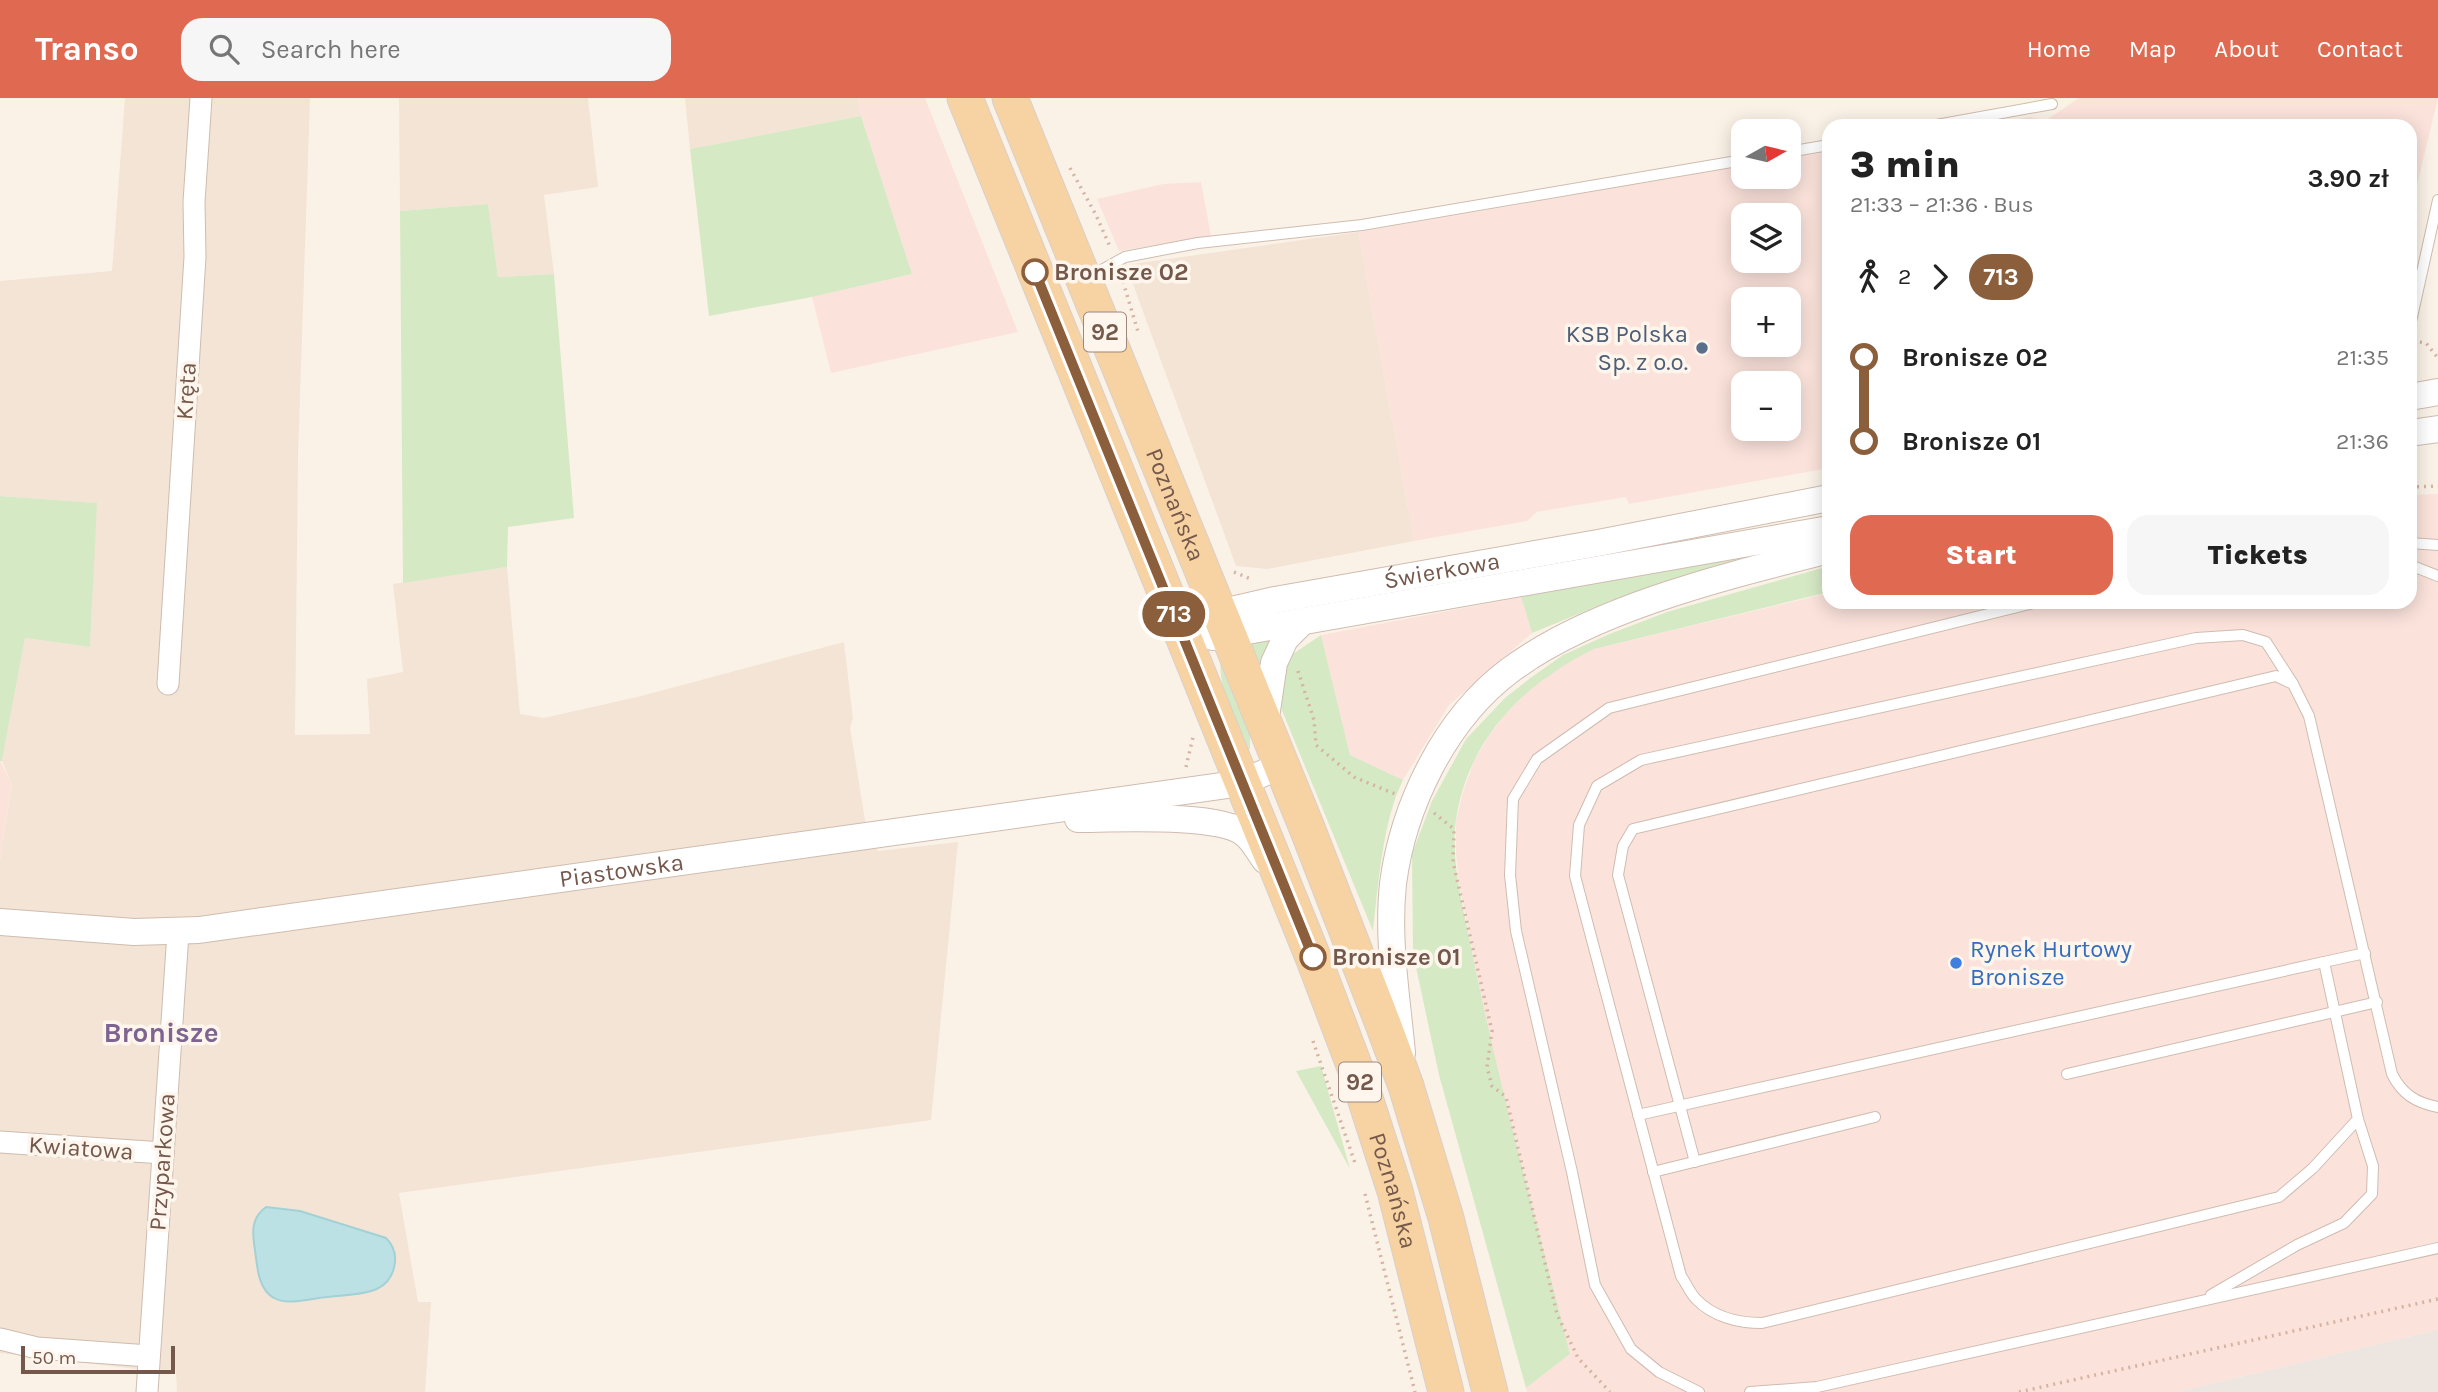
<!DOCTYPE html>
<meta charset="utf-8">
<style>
:root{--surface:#fff;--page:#f6f6f6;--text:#222;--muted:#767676;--accent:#e06951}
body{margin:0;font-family:Karla,sans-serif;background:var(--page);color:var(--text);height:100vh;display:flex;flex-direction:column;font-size:26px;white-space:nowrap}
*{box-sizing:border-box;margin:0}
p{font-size:23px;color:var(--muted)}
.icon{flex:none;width:38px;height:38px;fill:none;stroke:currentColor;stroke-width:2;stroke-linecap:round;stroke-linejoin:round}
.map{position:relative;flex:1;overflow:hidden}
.side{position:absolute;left:1822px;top:21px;width:595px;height:490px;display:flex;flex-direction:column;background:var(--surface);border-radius:21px;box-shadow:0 4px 18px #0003}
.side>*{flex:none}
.badge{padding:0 14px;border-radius:23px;font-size:24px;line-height:46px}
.needle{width:46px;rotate:82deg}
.fabs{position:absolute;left:1731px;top:21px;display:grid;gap:14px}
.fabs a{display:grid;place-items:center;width:70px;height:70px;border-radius:14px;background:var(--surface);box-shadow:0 4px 18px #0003;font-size:35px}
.scale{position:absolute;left:21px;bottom:18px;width:154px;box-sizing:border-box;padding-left:7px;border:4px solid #74584c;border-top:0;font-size:19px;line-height:24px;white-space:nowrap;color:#74584c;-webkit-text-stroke:5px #fef6ed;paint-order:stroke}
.map>.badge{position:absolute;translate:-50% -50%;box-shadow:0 0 0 4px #fff}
.legs{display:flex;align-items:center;gap:10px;height:77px;padding:0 28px;font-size:23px}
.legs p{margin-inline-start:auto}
.head{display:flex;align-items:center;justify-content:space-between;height:119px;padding:0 28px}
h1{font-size:38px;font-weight:800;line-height:52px}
.primary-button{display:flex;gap:14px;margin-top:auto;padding:14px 28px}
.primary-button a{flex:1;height:80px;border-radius:21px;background:var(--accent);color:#fff;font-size:28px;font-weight:800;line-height:80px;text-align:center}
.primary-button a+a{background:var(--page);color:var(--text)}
ul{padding:0 28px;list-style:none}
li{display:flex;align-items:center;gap:24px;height:84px;font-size:26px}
li i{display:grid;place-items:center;width:10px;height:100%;margin:0 9px;background:currentColor}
li i::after{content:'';width:18px;height:18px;margin:-9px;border:5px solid;border-radius:50%;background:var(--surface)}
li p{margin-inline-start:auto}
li:first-child i{background:linear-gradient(#0000 50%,currentColor 0)}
li:last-child i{background:linear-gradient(currentColor 50%,#0000 0)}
header{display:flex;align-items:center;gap:42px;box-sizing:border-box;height:98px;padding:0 35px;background:var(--accent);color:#fff}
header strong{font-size:33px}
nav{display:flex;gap:38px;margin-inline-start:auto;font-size:24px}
.search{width:490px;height:63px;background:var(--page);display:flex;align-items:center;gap:18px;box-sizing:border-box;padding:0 24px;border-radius:21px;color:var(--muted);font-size:26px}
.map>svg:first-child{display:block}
</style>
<header>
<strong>Transo</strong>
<div class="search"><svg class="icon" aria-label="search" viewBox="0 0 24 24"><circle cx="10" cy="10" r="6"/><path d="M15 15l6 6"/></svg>Search here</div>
<nav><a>Home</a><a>Map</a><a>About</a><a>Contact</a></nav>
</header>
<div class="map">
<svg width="2438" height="1294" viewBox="0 0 2438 1294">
<rect width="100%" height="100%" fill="#fbf2e7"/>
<g fill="#f3e4d5">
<polygon points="125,0 310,0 298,358 295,637 370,636 367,581 403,574 393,486 507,469 520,616 544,620 641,598 844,544 853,621 850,629 865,722 878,753 958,744 931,1022 399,1095 418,1204 431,1204 425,1294 177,1294 176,1272 136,1271 0,1255 0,762 12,687 2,663 25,540 90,549 96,405 0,398 0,183 112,173"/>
<polygon points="399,0 588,0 598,89 544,97 554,176 498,179 488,106 400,113"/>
<polygon points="685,0 858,0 861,18 690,51"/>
<polygon points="1358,134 1414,443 1267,471 1236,468 1126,167"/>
</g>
<g fill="#fbe3db" fill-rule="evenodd">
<polygon points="858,0 925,0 1018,234 831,275 812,199 912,176 861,18"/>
<polygon points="2079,0 2438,0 2410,116 2410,28 1978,28 2030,19 2045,23"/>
<path d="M1829 54V370L1629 406 1626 399 1537 414 1527 423 1414 443 1358 134 1743 68V79H1788L1789 60ZM1743 117H1788V163H1743ZM1743 201H1788V247H1743ZM1743 285H1788V331H1743Z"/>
<polygon points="1201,84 1211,138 1119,153 1097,101 1163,86"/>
<polygon points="2438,396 2438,1232 2177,1294 1527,1294 1526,1290 1570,1256 1490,944 1459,785 1456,756 1456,723 1463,694 1474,663 1490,636 1507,614 1532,589 1563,567 1594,551 1829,495 1829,504 2410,504 2410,397"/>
<polygon points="1521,499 1532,535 1449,607 1403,682 1350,657 1321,537"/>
<polygon points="0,663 12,686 0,762"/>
</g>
<polygon fill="#ece5e0" points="2438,1232 2438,1294 2177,1294"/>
<g fill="#d6e9c5">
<polygon points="861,18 912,176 812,199 709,218 690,51"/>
<polygon points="488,106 498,179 554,176 574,420 508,429 507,469 403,485 400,113"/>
<polygon points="0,398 97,405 90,549 25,540 2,663 0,663"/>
<polygon points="1796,448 1610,503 1532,535 1521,499"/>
<path d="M1829 468V494L1594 551C1523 586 1468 641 1456 722 1450 766 1465 815 1473 859 1500 992 1537 1124 1570 1256L1526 1290 1439 977 1413 855 1412 756 1432 703 1466 641 1505 600 1529 581 1563 557 1607 537 1667 514Z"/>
<polygon points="1274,537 1259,573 1246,542"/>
<path d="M1321 537 1350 657 1403 682C1383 721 1378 788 1373 833L1278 603 1284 562Z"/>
<path d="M1221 555 1250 633V651H1247C1233 617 1217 592 1221 555Z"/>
<polygon points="1321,968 1350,1071 1296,973"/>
</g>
<path fill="#bce1e4" stroke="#a2d1d6" stroke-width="2" d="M266 1109 300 1113 386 1140C393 1147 396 1154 395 1164 391 1200 355 1195 327 1199 312 1200 288 1208 274 1200 258 1192 257 1167 255 1152 252 1134 251 1120 266 1109Z"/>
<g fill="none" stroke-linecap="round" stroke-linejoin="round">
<defs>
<g id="service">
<polyline points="1931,28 2052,6"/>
<polyline points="1788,54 1829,47"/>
<polyline points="1089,179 1125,159 1198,145 1362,127 1743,62"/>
<polyline points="2410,228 2438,102"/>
<polyline points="2410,445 2438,447"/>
<polyline points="2410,467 2438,478"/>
<path d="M2293 586 2266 544 2243 537 2196 540 1641 662 1597 688 1579 727 1575 778 1681 1178C1686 1185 1690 1195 1696 1201 1713 1219 1739 1225 1762 1225L2279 1099 2313 1070 2358 1021 2324 864 2365 855"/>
<polyline points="2067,976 2377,904"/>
<polyline points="1638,1017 2324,864"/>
<path d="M1695 1064 1618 777 1623 748 1633 731 2276 578 2293 586 2309 618 2392 976C2402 996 2416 1005 2438 1009"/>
<polyline points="1653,1074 1875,1019"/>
<polyline points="2211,1197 2297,1147 2344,1125 2372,1096 2373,1068 2358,1021"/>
<polyline points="1699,1294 1659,1274 1631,1251 1595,1187 1572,1074 1516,833 1510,777 1513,701 1537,661 1609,610 2037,504"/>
<polyline points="1750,1294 1817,1289 2438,1150"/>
</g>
<g id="minor">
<polyline points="168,586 195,159 194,104 201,0"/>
<polyline points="0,1044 163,1055"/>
<polyline points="0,1241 37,1250 149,1258"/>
<polyline points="147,1294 178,835"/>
</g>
<g id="tertiary">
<polyline points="2410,299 2438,294"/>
<polyline points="2410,335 2438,331"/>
<path id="s1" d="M1183 538 1196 524 1206 518 1275 502 1598 445 1829 400"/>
<polyline points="1213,539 1829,431"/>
<polyline points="1265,626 1274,565 1285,541 1303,523"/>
<path d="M1078 721C1113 721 1220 715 1245 736 1253 742 1259 754 1265 762"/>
<path id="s2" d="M0 824 134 834 199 832 1242 685 1281 667"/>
<path d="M1402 955C1397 900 1387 842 1393 786 1403 708 1445 621 1509 573 1593 510 1727 478 1829 452"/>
</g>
<g id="primary">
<path id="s3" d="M965 0 1313 859 1357 975 1395 1093 1446 1294"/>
<path id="s4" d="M1010 0 1307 730 1383 926 1406 988 1446 1120 1490 1294"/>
</g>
</defs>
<use href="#service" stroke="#cfbcb0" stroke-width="12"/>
<use href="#minor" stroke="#cfbcb0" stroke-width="23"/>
<use href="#tertiary" stroke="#cfbcb0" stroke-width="28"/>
<use href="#primary" stroke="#d8d0cd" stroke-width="37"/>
<g stroke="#d5b3a2" stroke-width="3.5" stroke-dasharray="2 5" stroke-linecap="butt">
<polyline points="1070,70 1096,117 1111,151"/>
<polyline points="1121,177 1139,237"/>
<polyline points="2413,243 2426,245 2438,260"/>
<polyline points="2410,389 2438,388"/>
<polyline points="1234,474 1253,482"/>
<polyline points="1298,573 1314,622 1316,647 1354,679 1395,696"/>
<polyline points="1186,669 1193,639"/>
<polyline points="1434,715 1454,731 1453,764 1492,933 1487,969 1492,988 1506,999 1557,1216 1578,1260 1610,1294"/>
<polyline points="1313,943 1356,1068"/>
<polyline points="1365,1096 1415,1294"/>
<polyline points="2019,1294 2438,1201"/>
</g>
<use href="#service" stroke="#fff" stroke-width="10"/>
<use href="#minor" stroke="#fff" stroke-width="21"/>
<use href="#tertiary" stroke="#fff" stroke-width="26"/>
<use href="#primary" stroke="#f7d2a2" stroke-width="35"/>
</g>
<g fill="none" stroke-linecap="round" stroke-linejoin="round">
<defs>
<polyline id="line-1" points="1035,174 1313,859"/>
</defs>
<use href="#line-1" stroke="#fff" stroke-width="16"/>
<use href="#line-1" stroke="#8b5e3c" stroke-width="10"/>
</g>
<g fill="#fff" stroke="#8b5e3c" stroke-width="3.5">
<circle cx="1035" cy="174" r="12"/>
<circle cx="1313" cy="859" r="12"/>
</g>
<circle fill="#5c6f8a" stroke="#fef6ed" stroke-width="2.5" cx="1702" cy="250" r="7"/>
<circle fill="#3f7fe0" stroke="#fef6ed" stroke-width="2.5" cx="1956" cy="865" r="7"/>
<g text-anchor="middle" stroke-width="7" stroke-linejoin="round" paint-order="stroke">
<g fill="#fef6ed" stroke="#9d877c" stroke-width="2">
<rect x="1084" y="214.5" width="42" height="39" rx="5"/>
<rect x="1339" y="964.5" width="42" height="39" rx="5"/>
</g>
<g font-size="23" font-weight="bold" fill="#74584c">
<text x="1105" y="242">92</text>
<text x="1360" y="992">92</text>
</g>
<g font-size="24" font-weight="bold" fill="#74584c" stroke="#fef6ed" text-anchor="start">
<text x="1054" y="182">Bronisze 02</text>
<text x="1332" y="867">Bronisze 01</text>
</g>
<g font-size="24" fill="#4e5e75" stroke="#fef6ed" text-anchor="end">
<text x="1688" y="244">KSB Polska<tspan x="1688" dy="28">Sp. z o.o.</tspan></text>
</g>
<g font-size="24" fill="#74584c" stroke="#fef6ed">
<text transform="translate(186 293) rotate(-86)" y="8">Kręta</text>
<text dy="8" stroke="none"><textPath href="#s4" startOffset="439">Poznańska</textPath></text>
<text dy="8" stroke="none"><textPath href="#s1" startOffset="271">Świerkowa</textPath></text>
<text dy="8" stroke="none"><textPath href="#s2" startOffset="626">Piastowska</textPath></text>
<text transform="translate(81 1050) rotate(4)" y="8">Kwiatowa</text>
<text transform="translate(162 1064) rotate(-86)" y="8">Przyparkowa</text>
<text dy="8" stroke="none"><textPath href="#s3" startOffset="1174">Poznańska</textPath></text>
</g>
<g font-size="24" fill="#366cbe" stroke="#fef6ed" text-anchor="start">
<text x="1970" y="859">Rynek Hurtowy<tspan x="1970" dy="28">Bronisze</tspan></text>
</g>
<g font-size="28" font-weight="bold" fill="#7e6490" stroke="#fef6ed">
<text x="161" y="944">Bronisze</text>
</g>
</g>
</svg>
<div class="fabs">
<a><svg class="needle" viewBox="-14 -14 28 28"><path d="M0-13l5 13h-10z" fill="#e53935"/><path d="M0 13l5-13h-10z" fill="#767676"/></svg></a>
<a><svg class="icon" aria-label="layers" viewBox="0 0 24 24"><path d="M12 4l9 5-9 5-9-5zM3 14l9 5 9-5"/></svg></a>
<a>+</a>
<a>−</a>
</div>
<div class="scale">50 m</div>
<b class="badge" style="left:1174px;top:516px;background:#8b5e3c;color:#fff">713</b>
<section class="side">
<div class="head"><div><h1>3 min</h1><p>21:33 – 21:36 · Bus</p></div><b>3.90 zł</b></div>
<div class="legs"><svg class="icon" aria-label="walk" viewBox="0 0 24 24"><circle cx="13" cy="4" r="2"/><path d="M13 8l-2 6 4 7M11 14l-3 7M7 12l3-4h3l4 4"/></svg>2<svg class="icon" aria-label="forward" viewBox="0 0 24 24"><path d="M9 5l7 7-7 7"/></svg><b class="badge" style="background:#8b5e3c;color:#fff">713</b></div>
<ul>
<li><i style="color:#8b5e3c"></i><b>Bronisze 02</b><p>21:35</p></li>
<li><i style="color:#8b5e3c"></i><b>Bronisze 01</b><p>21:36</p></li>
</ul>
<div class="primary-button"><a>Start</a><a>Tickets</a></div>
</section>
</div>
